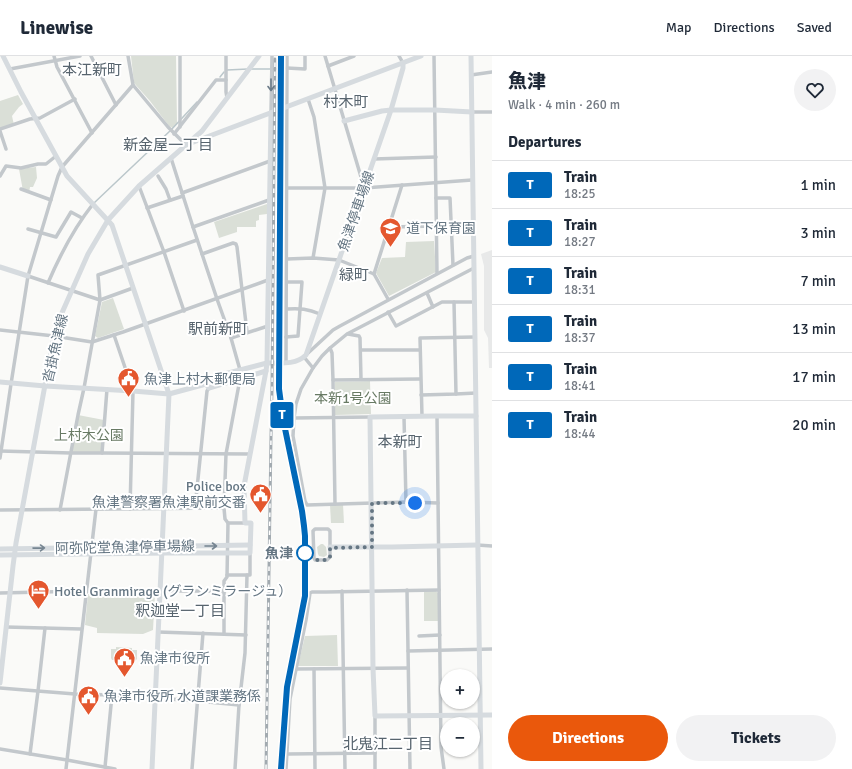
<!DOCTYPE html>
<meta charset="utf-8">
<style>
:root{--surface:#fff;--page:#f2f2f3;--text:#1f2937;--muted:#747a83;--line:#e0e1e3;--accent:#ea580c}
body{margin:0;font-family:Signika,"Noto Sans JP",sans-serif;background:var(--page);color:var(--text);height:100vh;display:flex;flex-direction:column;font-size:15px;white-space:nowrap}
*{box-sizing:border-box;margin:0}
p{font-size:13px;color:var(--muted)}
.icon{flex:none;width:22px;height:22px;fill:none;stroke:currentColor;stroke-width:2;stroke-linecap:round;stroke-linejoin:round}
.map{position:relative;flex:1;overflow:hidden}
.drawer{display:flex;flex-direction:column;background:var(--surface);width:360px}
.drawer>*{flex:none}
.badge{padding:0 8px;border-radius:3px;font-size:14px;line-height:26px}
.buttons{position:absolute;left:440px;top:613px;display:grid;gap:8px}
.buttons a{display:grid;place-items:center;width:40px;height:40px;border-radius:50%;background:var(--surface);box-shadow:0 1px 3px #0004;font-size:20px}
.you{position:absolute;width:20px;height:20px;margin:-10px;border:3px solid #fff;border-radius:50%;background:#1a73e8;box-shadow:0 0 0 6px #1a73e833}
.map>.badge{position:absolute;translate:-50% -50%;box-shadow:0 0 0 2px #fff}
h2{padding:0 16px;font-size:15px;line-height:36px}
.round{display:grid;place-items:center;flex:none;width:42px;height:42px;border-radius:21px;background:var(--page)}
.headline{display:flex;align-items:center;justify-content:space-between;height:68px;padding:0 16px}
h1{font-size:19px;font-weight:800;line-height:30px}
.action{display:flex;gap:8px;margin-top:auto;padding:8px 16px}
.action a{flex:1;height:46px;border-radius:24px;background:var(--accent);color:#fff;font-size:16px;font-weight:800;line-height:46px;text-align:center}
.action a+a{background:var(--page);color:var(--text)}
ul{padding:0;list-style:none}
li{display:flex;align-items:center;gap:12px;height:48px;padding:0 16px;border-top:1px solid var(--line)}
li div{flex:1}
li b{display:block;font-size:15px}
li em{font-style:normal}
li .badge{min-width:44px;font-weight:700;text-align:center}
header{display:flex;align-items:center;gap:24px;box-sizing:border-box;height:56px;padding:0 20px;background:var(--surface);border-bottom:1px solid var(--line)}
header strong{font-size:19px}
nav{display:flex;gap:22px;margin-inline-start:auto;font-size:14px}
main{display:flex;flex:1;min-height:0}
.map>svg:first-child{display:block}
</style>
<header>
<strong>Linewise</strong>
<nav><a>Map</a><a>Directions</a><a>Saved</a></nav>
</header>
<main>
<div class="map">
<svg width="492" height="713" viewBox="0 0 492 713">
<rect width="100%" height="100%" fill="#fafaf8"/>
<polygon fill="#e8e9e9" points="492,194 492,312 489,312 488,282 484,274 484,210 481,198"/>
<g fill="#dadfd7">
<polygon points="131,0 176,0 177,68 173,72 169,70 150,45 134,27"/>
<polygon points="18,39 23,48 19,51 12,60 14,69 0,73 0,45"/>
<polygon points="36,111 37,122 33,131 30,131 29,137 23,135 19,113"/>
<polygon points="267,148 267,158 259,159 259,164 256,165 256,171 237,171 237,176 219,182 214,166"/>
<polygon points="434,185 436,216 389,240 376,217 382,202 405,201 406,186"/>
<polygon points="113,242 124,273 98,282 95,280 102,246"/>
<polygon points="370,325 371,358 335,359 335,326"/>
<polygon points="78,359 104,364 102,397 71,397"/>
<polygon points="343,448 344,467 331,467 330,449"/>
<polygon points="321,488 323,488 326,491 327,499 324,501 319,500 318,498 317,491"/>
<polygon points="424,535 436,535 438,537 438,565 424,565"/>
<polygon points="88,538 155,538 153,574 143,578 97,577 97,572 85,569"/>
<polygon points="337,579 338,610 298,610 305,580"/>
<polygon points="116,591 132,592 132,594 137,594 137,603 135,605 112,604 111,602 111,593 116,593"/>
</g>
<g fill="none" stroke-linecap="round" stroke-linejoin="round">
<g stroke="#bbc7cb" stroke-width="1.5">
<polyline points="251,13 283,13"/>
<polyline points="227,14 248,13"/>
<polyline points="220,21 224,16"/>
<polyline points="94,147 171,74 197,46"/>
</g>
<g stroke="#c3c8cc" stroke-width="3.5">
<polyline points="54,0 57,11 92,77"/>
<polyline points="91,0 116,49"/>
<polyline points="128,0 133,29 168,71 186,89"/>
<polyline points="180,0 180,71"/>
<polyline points="226,0 226,36 227,42"/>
<polyline points="325,0 364,131"/>
<polyline points="399,0 403,7"/>
<polyline points="434,0 437,217"/>
<polyline points="328,10 354,0"/>
<polyline points="287,12 305,13 305,0"/>
<polyline points="10,13 80,0"/>
<polyline points="471,19 492,16"/>
<polyline points="308,43 314,61 325,132 313,202"/>
<polyline points="472,56 492,56"/>
<polyline points="271,57 272,0"/>
<polyline points="0,73 30,63 40,62 75,43"/>
<polyline points="0,75 6,93"/>
<polyline points="174,78 216,24 226,24"/>
<polyline points="171,102 193,171 217,243 231,282 240,314 240,323 226,398 224,452 225,463 228,467 227,521 224,525 224,578"/>
<polyline points="374,103 436,101"/>
<polyline points="0,120 6,110 21,112 38,108 46,108 56,100"/>
<polyline points="158,120 166,133 170,144"/>
<polyline points="139,130 164,196 184,255"/>
<polyline points="287,132 364,132 472,124"/>
<polyline points="21,133 51,144"/>
<polyline points="182,137 270,105"/>
<polyline points="436,142 450,142 453,209"/>
<polyline points="147,152 183,140"/>
<polyline points="193,171 269,144"/>
<polyline points="389,171 436,170"/>
<polyline points="28,173 56,181 71,156 82,162"/>
<polyline points="202,198 233,187 236,188 237,191 247,276"/>
<polyline points="287,203 313,202 339,204 374,218 388,243"/>
<polyline points="374,218 402,129"/>
<polyline points="28,220 100,244 133,232"/>
<path d="M48 227C60 199 74 172 93 148"/>
<polyline points="427,237 433,251"/>
<path d="M287 253C300 252 308 253 320 258"/>
<polyline points="388,256 396,270 442,246 454,246"/>
<polyline points="0,274 54,280 92,286 123,276 268,224"/>
<polyline points="348,278 359,280 360,282 361,323"/>
<polyline points="114,279 133,335 130,453"/>
<polyline points="286,281 298,280 302,226 287,226"/>
<polyline points="231,282 268,270"/>
<polyline points="330,292 332,297 333,324 335,448"/>
<polyline points="361,294 420,294"/>
<polyline points="307,298 333,274 340,270 467,202 474,200"/>
<polyline points="304,301 313,312"/>
<polyline points="286,307 287,0"/>
<polyline points="333,324 420,323"/>
<polyline points="456,338 476,337"/>
<polyline points="421,339 456,338 454,246 474,246"/>
<polyline points="422,360 420,282 475,281"/>
<polyline points="437,360 441,691 444,713"/>
<polyline points="404,361 406,446"/>
<polyline points="294,362 370,361"/>
<polyline points="0,395 71,397 102,397 250,398"/>
<polyline points="102,397 107,333"/>
<polyline points="0,402 11,328 28,220 58,120 62,111 133,29"/>
<polyline points="438,447 406,446 307,449 305,445 293,380 294,362 296,348 301,333 313,312 322,300 330,292 347,278 474,212"/>
<polyline points="195,452 207,335 209,332"/>
<polyline points="0,454 224,452"/>
<polyline points="60,454 78,359 84,332 100,244 98,219 197,184"/>
<polyline points="228,467 245,467"/>
<polygon points="315,473 328,473 330,475 330,501 327,504 315,504 314,502 313,475"/>
<polyline points="477,489 492,490"/>
<polyline points="227,519 250,519 250,497"/>
<polyline points="407,534 410,713"/>
<polyline points="342,535 345,713"/>
<polyline points="0,537 86,535 225,535"/>
<polyline points="6,571 81,573"/>
<polyline points="158,576 246,579"/>
<polyline points="419,580 440,579"/>
<polyline points="408,595 492,593"/>
<polyline points="295,613 408,612"/>
<polyline points="314,613 315,713"/>
<polyline points="0,632 75,638 112,639 198,645 239,649"/>
<polyline points="375,660 375,713"/>
<polyline points="0,693 67,704 115,713"/>
<polyline points="30,698 38,635 45,572"/>
<polyline points="288,698 375,697"/>
<polyline points="105,711 112,639"/>
<polyline points="66,713 96,453"/>
<polyline points="192,713 203,577"/>
<polyline points="235,713 239,649 245,597 247,519"/>
<polyline points="286,713 290,643 306,564 310,537 312,536 326,536 439,534"/>
</g>
<g stroke="#d6dbdf" stroke-width="5">
<polyline points="3,0 21,36 67,120 112,169 169,338 152,713"/>
<polyline points="471,0 481,713"/>
<polyline points="344,65 382,55 391,54 435,54 472,56"/>
<polyline points="191,87 421,0"/>
<polyline points="0,211 28,220"/>
<polyline points="0,326 45,330 133,335 169,338 206,328 209,322 267,307 271,57"/>
<polyline points="206,328 209,332 266,315"/>
<polyline points="476,360 437,360 370,361 373,612 375,660 492,659"/>
<polyline points="330,491 392,491 477,489"/>
<polyline points="0,493 250,489"/>
<path d="M0 499 168 497H250L251 467H245L244 430 266 315 267 307C280 307 296 309 306 299L391 54 403 12V7"/>
<polyline points="0,627 13,510 16,487 54,280 61,259 88,198 108,164 139,130 202,75 259,0"/>
</g>
<defs>
<g id="rail">
<polyline points="281,0 279,333 283,363 302,455 304,470 305,480 305,540 287,631 281,713"/>
<polyline points="266,713 271,381 272,333 275,3"/>
</g>
</defs>
<use href="#rail" stroke="#a2aab0" stroke-width="3"/>
<use href="#rail" stroke="#fff" stroke-width="1.5" stroke-dasharray="4.5" stroke-linecap="butt"/>
</g>
<defs><path id="oneway-shaft" d="M-6 0H5M1.5-3L5.5 0L1.5 3" fill="none" stroke-width="1.6" stroke-linecap="round" stroke-linejoin="round"/></defs>
<use stroke="#6a7a87" href="#oneway-shaft" transform="translate(271 29) rotate(90)"/>
<g stroke="#768591">
<use href="#oneway-shaft" transform="translate(211 490)"/>
<use href="#oneway-shaft" transform="translate(39 492) rotate(-1)"/>
</g>
<g fill="none" stroke-linecap="round" stroke-linejoin="round">
<defs>
<polyline id="line" points="281,0 279,333 283,363 302,455 304,470 305,480 305,540 287,631 281,713"/>
</defs>
<use href="#line" stroke="#fff" stroke-width="9"/>
<use href="#line" stroke="#0068b9" stroke-width="6"/>
<polyline stroke="#657683" stroke-width="4" stroke-dasharray="0 7.2" points="305,497 316,504 327,504 330,501 330,492 372,491 372,447 415,447"/>
</g>
<defs>
<symbol id="school-pin" viewBox="-11 -11 22 30"><path d="M0 17L-7.5 6A9.5 9.5 0 1 1 7.5 6Z" fill="#e4572e" stroke="#fff"/><path d="M0-5L7-2L0 1L-7-2ZM-4 1L0 2.5L4 1V4Q0 6-4 4Z" fill="#fff"/></symbol>
<symbol id="civic-pin" viewBox="-11 -11 22 30"><path d="M0 17L-7.5 6A9.5 9.5 0 1 1 7.5 6Z" fill="#e4572e" stroke="#fff"/><path d="M-.6-6.5H3V-4.5H.6V-3L4-1V1h2V6H-6V1h2V-1L-.6-3ZM-1.2 2.5V6h2.4V2.5Z" fill="#fff"/></symbol>
<symbol id="hotel-pin" viewBox="-11 -11 22 30"><path d="M0 17L-7.5 6A9.5 9.5 0 1 1 7.5 6Z" fill="#e4572e" stroke="#fff"/><path d="M-6-4.5h1.5V1H6V5H4.5V3h-9V5H-6ZM-4 0a1.8 1.8 0 1 1 3.6 0ZM.5 0V-2.5h3Q6-2.5 6 0Z" fill="#fff"/></symbol>
</defs>
<g fill-rule="evenodd">
<use href="#school-pin" x="378" y="160" width="25" height="34"/>
<use href="#civic-pin" x="116" y="310" width="25" height="34"/>
<use href="#civic-pin" x="248" y="426" width="25" height="34"/>
<use href="#hotel-pin" x="26" y="522" width="25" height="34"/>
<use href="#civic-pin" x="112" y="590" width="25" height="34"/>
<use href="#civic-pin" x="76" y="628" width="25" height="34"/>
</g>
<circle fill="#fff" stroke="#0068b9" stroke-width="2" cx="305" cy="497" r="8"/>
<g text-anchor="middle" stroke-width="4" stroke-linejoin="round" paint-order="stroke">
<g font-size="14" fill="#657683" stroke="#fff">
<text transform="translate(356 155) rotate(-71)" y="5">魚津停車場線</text>
<text transform="translate(55 292) rotate(-77)" y="5">沓掛魚津線</text>
<text transform="translate(125 491) rotate(-1)" y="5">阿弥陀堂魚津停車場線</text>
</g>
<g font-size="14" fill="#657683" stroke="#fff" text-anchor="start">
<text x="406" y="177">道下保育園</text>
<text x="144" y="328">魚津上村木郵便局</text>
<text x="246" y="435" text-anchor="end">Police box<tspan x="246" dy="16">魚津警察署魚津駅前交番</tspan></text>
<text x="54" y="540">Hotel Granmirage (グランミラージュ）</text>
<text x="140" y="607">魚津市役所</text>
<text x="104" y="645">魚津市役所 水道課業務係</text>
</g>
<g font-size="14" fill="#687a64" stroke="#fff">
<text x="353" y="347">本新1号公園</text>
<text x="89" y="384">上村木公園</text>
</g>
<g font-size="14" font-weight="bold" fill="#657683" stroke="#fff" text-anchor="end">
<text x="293" y="502">魚津</text>
</g>
<g font-size="15" fill="#57646e" stroke="#fff">
<text x="92" y="19">本江新町</text>
<text x="346" y="51">村木町</text>
<text x="168" y="94">新金屋一丁目</text>
<text x="354" y="224">緑町</text>
<text x="218" y="278">駅前新町</text>
<text x="400" y="391">本新町</text>
<text x="180" y="560">釈迦堂一丁目</text>
<text x="388" y="693">北鬼江二丁目</text>
</g>
</g>
</svg>
<div class="buttons">
<a>+</a>
<a>−</a>
</div>
<div class="you" style="left:415px;top:447px"></div>
<b class="badge" style="left:282px;top:359px;background:#0068b9;color:#fff">T</b>
</div>
<section class="drawer">
<div class="headline"><div><h1>魚津</h1><p>Walk · 4 min · 260 m</p></div><a class="round"><svg class="icon" aria-label="heart" viewBox="0 0 24 24"><path d="M12 20l-8-8c-3-5 5-10 8-4 3-6 11-1 8 4z"/></svg></a></div>
<h2>Departures</h2>
<ul>
<li><span class="badge" style="background:#0068b9;color:#fff">T</span><div><b>Train</b><p>18:25</p></div><em>1 min</em></li>
<li><span class="badge" style="background:#0068b9;color:#fff">T</span><div><b>Train</b><p>18:27</p></div><em>3 min</em></li>
<li><span class="badge" style="background:#0068b9;color:#fff">T</span><div><b>Train</b><p>18:31</p></div><em>7 min</em></li>
<li><span class="badge" style="background:#0068b9;color:#fff">T</span><div><b>Train</b><p>18:37</p></div><em>13 min</em></li>
<li><span class="badge" style="background:#0068b9;color:#fff">T</span><div><b>Train</b><p>18:41</p></div><em>17 min</em></li>
<li><span class="badge" style="background:#0068b9;color:#fff">T</span><div><b>Train</b><p>18:44</p></div><em>20 min</em></li>
</ul>
<div class="action"><a>Directions</a><a>Tickets</a></div>
</section>
</main>
